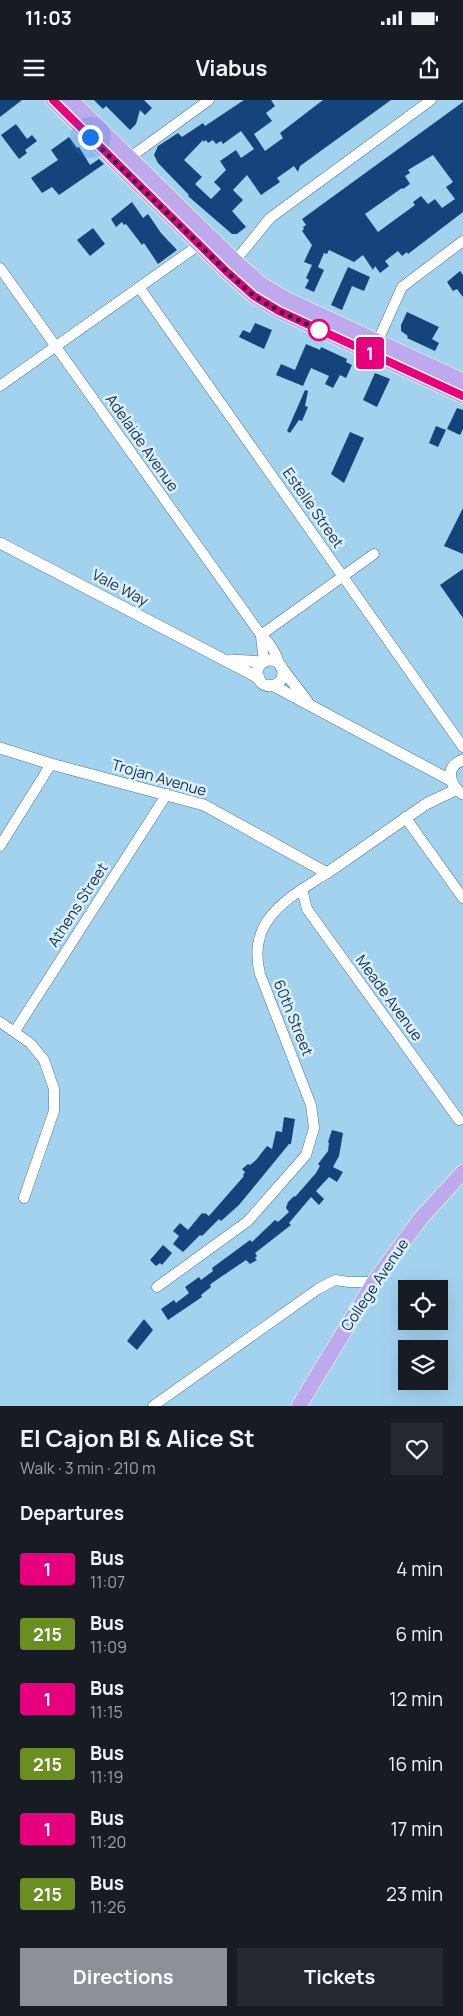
<!DOCTYPE html>
<meta charset="utf-8">
<style>
:root{--surface:#171b24;--page:#242831;--text:#f1f3f6;--muted:#9ea1a6;--accent:#8c9099}
body{margin:0;font-family:Manrope,sans-serif;background:var(--page);color:var(--text);height:100vh;display:flex;flex-direction:column;font-size:19px;white-space:nowrap}
*{box-sizing:border-box;margin:0}
p{font-size:16px;color:var(--muted)}
.icon{flex:none;width:28px;height:28px;fill:none;stroke:currentColor;stroke-width:2;stroke-linecap:round;stroke-linejoin:round}
.map{position:relative;height:1306px;overflow:hidden}
.details{display:flex;flex-direction:column;background:var(--surface);flex:1}
.details>*{flex:none}
.badge{padding:0 10px;border-radius:4px;font-size:18px;line-height:32px}
.buttons{position:absolute;left:398px;top:1180px;display:grid;gap:10px}
.buttons a{display:grid;place-items:center;width:50px;height:50px;border-radius:0px;background:var(--surface);box-shadow:0 5px 20px #0002;font-size:25px}
.you{position:absolute;width:25px;height:25px;margin:-12px;border:4px solid #fff;border-radius:50%;background:#1a73e8;box-shadow:0 0 0 8px #1a73e833}
.map>.badge{position:absolute;translate:-50% -50%;box-shadow:0 0 0 2px #fff}
h2{padding:0 20px;font-size:19px;line-height:45px}
.round{display:grid;place-items:center;flex:none;width:52px;height:52px;border-radius:0px;background:var(--page)}
.head{display:flex;align-items:center;justify-content:space-between;height:85px;padding:0 20px}
h1{font-size:24px;font-weight:700;line-height:38px}
.primary-button{display:flex;gap:10px;margin-top:auto;padding:10px 20px}
.primary-button a{flex:1;height:58px;border-radius:0px;background:var(--accent);color:#fff;font-size:20px;font-weight:700;line-height:58px;text-align:center}
.primary-button a+a{background:var(--page);color:var(--text)}
ul{padding:0;list-style:none}
li{display:flex;align-items:center;gap:15px;height:65px;padding:0 20px}
li div{flex:1}
li b{display:block;font-size:19px}
li em{font-style:normal}
li .badge{min-width:55px;font-weight:700;text-align:center}
.status{display:flex;justify-content:space-between;align-items:center;height:35px;padding:0 25px;background:var(--surface);direction:ltr}
.status svg{height:14px;fill:currentColor}
header{display:flex;justify-content:space-between;align-items:center;height:65px;padding:0 20px;background:var(--surface);font-size:22px;font-weight:700}
.map>svg:first-child{display:block}
</style>
<div class="status"><b>11:03</b><svg viewBox="0 0 49 12"><path d="M0 12V9h3v3zM5 12V6h3v6zM10 12V3h3v9zM15 12V0h3v12zM26 1h20v11H26zM47 4h2v5h-2z"/></svg></div>
<header><svg class="icon" aria-label="menu" viewBox="0 0 24 24"><path d="M4 6h16M4 12h16M4 18h16"/></svg>Viabus<svg class="icon" aria-label="share" viewBox="0 0 24 24"><path d="M12 15V3M7 8l5-5 5 5M5 13v7h14v-7"/></svg></header>
<div class="map">
<svg width="463" height="1306" viewBox="0 0 463 1306">
<rect width="100%" height="100%" fill="#a3d2ef"/>
<g fill="#15447c" fill-rule="evenodd">
<polygon points="0,0 22,0 0,17"/>
<polygon points="94,0 144,0 152,8 145,15 140,10 136,24 130,30 106,6 103,9"/>
<path d="M244 0H271L275 6 266 13 272 21 254 34 265 51 283 38 280 33 323 0H391L300 66 298 72 294 66 277 78 280 82 261 95 247 75 233 90 243 100 232 111 246 127 237 134H232L188 96 189 95 158 63 154 55 158 46 178 33 182 37 203 23 205 26ZM241 31 254 49 241 58 236 50 220 61 226 70 214 82 221 89 211 99 195 84 202 77 184 60 203 40 204 42 206 40 208 43 213 40 216 44 221 41 223 44Z"/>
<path d="M463 2V112L408 154 407 152 402 156 398 151 385 161 389 166 380 173 375 166 373 170 363 155 354 162 329 150 327 154 324 153 318 167 324 170 314 192 305 188 309 180 306 178 312 165 304 162 312 145 302 131 304 129 303 127 306 125 302 119ZM433 55 453 82 446 87 455 99 442 108 435 99 428 104 421 96 413 102 415 105 378 132 365 114 402 88 403 89 410 84 405 76 410 73 408 70Z"/>
<polygon points="16,24 27,39 32,35 37,41 25,50 27,53 19,59 1,35"/>
<polygon points="69,37 77,48 79,47 90,65 99,59 104,64 59,95 52,87 42,93 31,78 58,60 51,50"/>
<polygon points="132,102 143,118 148,114 161,133 177,150 158,164 144,143 142,145 126,124 124,125 122,122 116,127 111,119"/>
<polygon points="93,128 105,144 90,156 77,140"/>
<polygon points="348,167 370,177 364,191 352,186 342,210 331,205"/>
<polygon points="460,171 463,175 463,197 457,189 453,191 447,182"/>
<polygon points="407,212 439,227 432,239 439,243 435,251 407,238 408,236 401,231 401,225"/>
<polygon points="255,223 272,230 264,249 239,237 243,230 250,233"/>
<polygon points="306,244 320,250 321,247 347,259 346,262 352,265 346,278 340,275 333,288 325,284 329,276 311,268 303,286 276,275 281,264 295,270"/>
<polygon points="375,273 390,279 377,307 363,300"/>
<polygon points="305,290 308,291 305,306 308,307 302,321 299,320 290,333 287,331"/>
<polygon points="457,308 463,310 463,329 460,335 447,329"/>
<polygon points="436,326 446,330 438,347 429,343"/>
<polygon points="350,332 364,338 344,383 331,374"/>
<polygon points="463,408 463,454 444,446"/>
<polygon points="463,469 463,518 440,485"/>
<polygon points="284,1017 295,1019 291,1044 289,1044 239,1105 221,1121 219,1119 202,1136 200,1135 183,1152 173,1144 179,1136 173,1131 180,1123 188,1130 202,1113 204,1114 205,1113 209,1116 244,1076 243,1075 245,1072 242,1069 248,1064 250,1065 256,1060 267,1046 272,1049 276,1031 282,1032"/>
<polygon points="332,1030 343,1033 339,1056 333,1067 343,1072 337,1082 329,1077 316,1091 324,1099 319,1105 311,1097 289,1123 291,1125 255,1153 257,1156 255,1158 257,1160 250,1164 246,1160 212,1183 210,1185 211,1187 201,1195 202,1197 168,1220 161,1209 174,1200 176,1203 189,1193 185,1187 199,1177 201,1180 213,1171 212,1168 250,1140 252,1142 275,1120 278,1122 289,1112 286,1108 288,1102 294,1096 295,1097 316,1073 320,1066 318,1064 328,1051 329,1043 328,1042"/>
<polygon points="163,1145 172,1153 162,1165 160,1163 156,1166 150,1160"/>
<polygon points="144,1219 153,1230 137,1250 127,1241"/>
</g>
<g fill="none" stroke-linecap="round" stroke-linejoin="round">
<defs>
<g id="minor">
<polyline points="125,61 209,0"/>
<polyline points="232,165 270,118 431,0"/>
<path d="M0 168 261 535C269 542 276 553 279 563"/>
<polyline points="139,187 463,647"/>
<polyline points="375,247 402,187 463,141"/>
<polyline points="0,286 203,142"/>
<polyline points="261,535 374,454"/>
<polyline points="261,536 264,562"/>
<polyline points="405,717 463,798"/>
<polyline points="0,746 51,664"/>
<polyline points="302,789 307,809 459,1020"/>
<polyline points="0,922 30,943 44,960 54,989 54,1011 24,1098"/>
<polyline points="15,931 167,694"/>
<path d="M157 1187 248 1121 306 1055 314 1028 311 1005 260 874C246 819 289 798 327 773"/>
<polyline points="153,1306 318,1189 335,1180 349,1182 374,1182"/>
</g>
<g id="tertiary">
<polyline points="0,443 259,578"/>
<polyline points="231,560 264,562"/>
<circle cx="270" cy="573" r="13"/>
<polyline points="281,567 307,601"/>
<polyline points="272,585 450,680"/>
<polyline points="0,648 51,664 204,705 327,773 426,704 455,690"/>
<path d="M463 660C444 666 449 686 463 694"/>
</g>
<g id="primary">
<polyline points="53,0 226,171 254,196 279,211 463,296"/>
<polyline points="71,0 235,161 262,185 286,199 463,281"/>
<polyline points="299,1306 374,1182 421,1118 463,1072"/>
</g>
</defs>
<use href="#minor" stroke="#4c7994" stroke-width="11"/>
<use href="#tertiary" stroke="#4c7994" stroke-width="12"/>
<use href="#primary" stroke="#fff" stroke-width="16"/>
<use href="#minor" stroke="#fff" stroke-width="10"/>
<use href="#tertiary" stroke="#fff" stroke-width="11"/>
<use href="#primary" stroke="#bea9ec" stroke-width="15"/>
</g>
<g fill="none" stroke-linecap="round" stroke-linejoin="round">
<defs>
<polyline id="line" points="53,0 226,171 254,196 279,211 463,296"/>
</defs>
<use href="#line" stroke="#fff" stroke-width="11"/>
<use href="#line" stroke="#e6007e" stroke-width="8"/>
<polyline stroke="#1c2f3a" stroke-width="5" stroke-dasharray="0 9" points="90,37 226,171 254,196 279,211 324,232 319,230"/>
</g>
<circle fill="#fff" stroke="#e6007e" stroke-width="2.5" cx="319" cy="230" r="10"/>
<g text-anchor="middle" stroke-width="5" stroke-linejoin="round" paint-order="stroke">
<g font-size="15" fill="#1c2f3a" stroke="#d8effe">
<text transform="translate(142 343) rotate(55)" y="5">Adelaide Avenue</text>
<text transform="translate(313 408) rotate(55)" y="5">Estelle Street</text>
<text transform="translate(120 488) rotate(28)" y="5">Vale Way</text>
<text transform="translate(159 678) rotate(16)" y="5">Trojan Avenue</text>
<text transform="translate(78 805) rotate(-57)" y="5">Athens Street</text>
<text transform="translate(389 898) rotate(54)" y="5">Meade Avenue</text>
<text transform="translate(293 918) rotate(68)" y="5">60th Street</text>
<text transform="translate(375 1185) rotate(-56)" y="5">College Avenue</text>
</g>
</g>
</svg>
<div class="buttons">
<a><svg class="icon" aria-label="locate" viewBox="0 0 24 24"><circle cx="12" cy="12" r="6"/><path d="M12 2v4M12 18v4M2 12h4M18 12h4"/></svg></a>
<a><svg class="icon" aria-label="layers" viewBox="0 0 24 24"><path d="M12 4l9 5-9 5-9-5zM3 14l9 5 9-5"/></svg></a>
</div>
<div class="you" style="left:90px;top:37px"></div>
<b class="badge" style="left:370px;top:253px;background:#e6007e;color:#fff">1</b>
</div>
<section class="details">
<div class="head"><div><h1>El Cajon Bl &amp; Alice St</h1><p>Walk · 3 min · 210 m</p></div><a class="round"><svg class="icon" aria-label="heart" viewBox="0 0 24 24"><path d="M12 20l-8-8c-3-5 5-10 8-4 3-6 11-1 8 4z"/></svg></a></div>
<h2>Departures</h2>
<ul>
<li><span class="badge" style="background:#e6007e;color:#fff">1</span><div><b>Bus</b><p>11:07</p></div><em>4 min</em></li>
<li><span class="badge" style="background:#6b8e23;color:#fff">215</span><div><b>Bus</b><p>11:09</p></div><em>6 min</em></li>
<li><span class="badge" style="background:#e6007e;color:#fff">1</span><div><b>Bus</b><p>11:15</p></div><em>12 min</em></li>
<li><span class="badge" style="background:#6b8e23;color:#fff">215</span><div><b>Bus</b><p>11:19</p></div><em>16 min</em></li>
<li><span class="badge" style="background:#e6007e;color:#fff">1</span><div><b>Bus</b><p>11:20</p></div><em>17 min</em></li>
<li><span class="badge" style="background:#6b8e23;color:#fff">215</span><div><b>Bus</b><p>11:26</p></div><em>23 min</em></li>
</ul>
<div class="primary-button"><a>Directions</a><a>Tickets</a></div>
</section>
